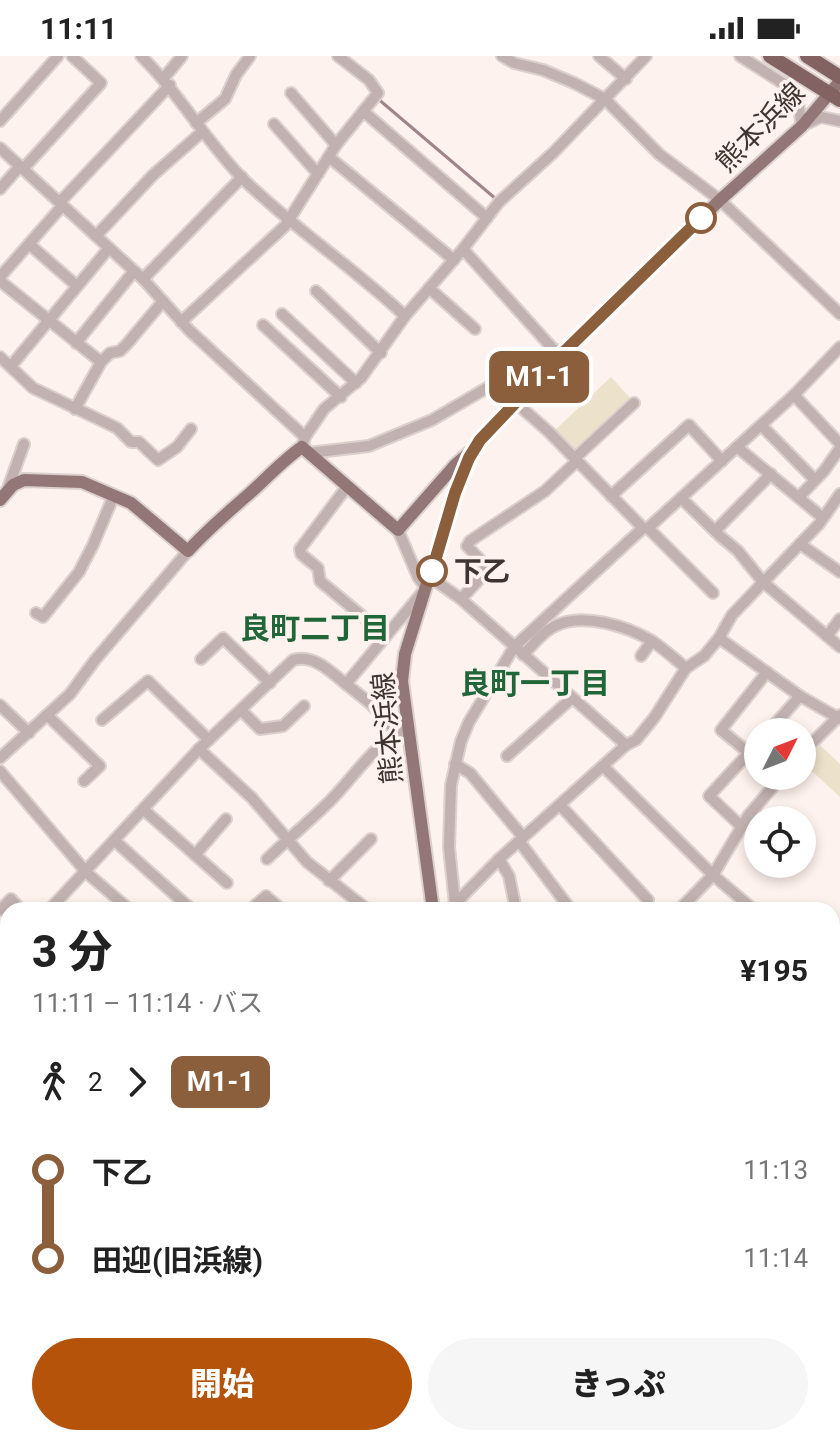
<!DOCTYPE html>
<html lang="ja">
<meta charset="utf-8">
<style>
:root{--surface:#fff;--page:#f6f6f6;--text:#222;--muted:#767676;--accent:#b45309}
body{margin:0;font-family:Roboto,"Noto Sans JP",sans-serif;background:var(--page);color:var(--text);height:100vh;display:flex;flex-direction:column;font-size:30px;white-space:nowrap}
*{box-sizing:border-box;margin:0}
p{font-size:26px;color:var(--muted)}
.icon{flex:none;width:44px;height:44px;fill:none;stroke:currentColor;stroke-width:2;stroke-linecap:round;stroke-linejoin:round}
.map{position:relative;flex:1;overflow:hidden}
.panel{position:absolute;left:0px;top:846px;width:840px;height:544px;display:flex;flex-direction:column;background:var(--surface);border-radius:24px 24px 0 0;box-shadow:0 4px 12px #0003}
.panel>*{flex:none}
.badge{padding:0 16px;border-radius:12px;font-size:28px;line-height:52px}
.needle{width:52px;rotate:48deg}
.tools{position:absolute;left:744px;top:662px;display:grid;gap:16px}
.tools a{display:grid;place-items:center;width:72px;height:72px;border-radius:50%;background:var(--surface);box-shadow:0 4px 12px #0003;font-size:40px}
.map>.badge{position:absolute;translate:-50% -50%;box-shadow:0 0 0 4px #fff}
.legs{display:flex;align-items:center;gap:12px;height:88px;padding:0 32px;font-size:26px}
.legs p{margin-inline-start:auto}
.headline{display:flex;align-items:center;justify-content:space-between;height:136px;padding:0 32px}
h1{font-size:44px;font-weight:800;line-height:60px}
.action{display:flex;gap:16px;margin-top:auto;padding:16px 32px}
.action a{flex:1;height:92px;border-radius:48px;background:var(--accent);color:#fff;font-size:32px;font-weight:800;line-height:92px;text-align:center}
.action a+a{background:var(--page);color:var(--text)}
ul{padding:0 32px;list-style:none}
li{display:flex;align-items:center;gap:28px;height:88px;font-size:30px}
li i{display:grid;place-items:center;width:12px;height:100%;margin:0 10px;background:currentColor}
li i::after{content:'';width:20px;height:20px;margin:-10px;border:6px solid;border-radius:50%;background:var(--surface)}
li p{margin-inline-start:auto}
li:first-child i{background:linear-gradient(#0000 50%,currentColor 0)}
li:last-child i{background:linear-gradient(currentColor 50%,#0000 0)}
.status{display:flex;justify-content:space-between;align-items:center;height:56px;padding:0 40px;background:var(--surface);direction:ltr}
.status svg{height:22px;fill:currentColor}
.map>svg:first-child{display:block}
</style>
<div class="status"><b>11:11</b><svg viewBox="0 0 49 12"><path d="M0 12V9h3v3zM5 12V6h3v6zM10 12V3h3v9zM15 12V0h3v12zM26 1h20v11H26zM47 4h2v5h-2z"/></svg></div>
<div class="map">
<svg width="840" height="1390" viewBox="0 0 840 1390">
<rect width="100%" height="100%" fill="#fef2ee"/>
<g fill="#ece1ca">
<polygon points="611,321 633,345 575,400 552,377"/>
<polygon points="820,689 840,708 840,741 803,707"/>
</g>
<g fill="none" stroke-linecap="round" stroke-linejoin="round">
<g stroke="#9f848a" stroke-width="3">
<polyline points="377,42 496,143"/>
<polyline points="0,1121 8,1113"/>
</g>
<defs>
<g id="minor">
<path d="M141 0C179 37 205 84 242 122 293 172 353 211 405 260"/>
<polyline points="502,0 514,7 543,14 574,27 605,43 659,98 720,144 840,258"/>
<polyline points="599,0 626,23"/>
<polyline points="740,0 792,33 798,47 802,70 821,61 840,65"/>
<polyline points="164,22 182,0"/>
<polyline points="291,37 336,89"/>
<polyline points="363,55 487,162"/>
<polyline points="0,65 58,0"/>
<polyline points="196,67 225,43 236,19 250,0"/>
<polyline points="274,68 318,118"/>
<polyline points="0,92 143,223 189,274 305,381"/>
<polyline points="329,101 454,204"/>
<polyline points="24,112 101,27 72,0"/>
<polyline points="0,133 20,110"/>
<polyline points="60,146 170,29"/>
<polyline points="96,180 153,119 202,76"/>
<polyline points="29,188 77,230"/>
<polyline points="463,193 554,294"/>
<polyline points="0,221 63,149"/>
<polyline points="143,223 242,121"/>
<polyline points="0,225 101,306"/>
<polyline points="429,232 475,273"/>
<polyline points="316,235 381,297"/>
<polyline points="282,258 356,327"/>
<polyline points="181,266 285,170 336,89 378,37 369,24 338,0"/>
<polyline points="263,269 341,341"/>
<polyline points="76,287 134,215"/>
<polyline points="0,301 33,332 117,372 131,386 139,386 158,404 177,391 191,373"/>
<polyline points="11,310 109,192"/>
<polyline points="794,339 840,388"/>
<polyline points="75,353 101,306 110,297 120,295 127,288 163,245"/>
<polyline points="761,369 815,424"/>
<polyline points="302,391 305,381 324,353 361,322 405,260 463,193 499,146 554,96 646,0"/>
<polyline points="737,391 822,461"/>
<polyline points="309,397 369,390 432,364 545,298 554,294 565,295"/>
<polyline points="575,402 634,347"/>
<polyline points="346,432 300,493 301,498 318,512 320,525 386,580"/>
<polyline points="7,435 24,388"/>
<polyline points="611,440 689,369 722,405"/>
<polyline points="799,441 824,415 840,392"/>
<polyline points="681,442 720,480 738,495 763,526 840,591"/>
<polyline points="643,472 648,472 794,339 840,291"/>
<polyline points="648,472 713,537"/>
<polyline points="715,475 771,418"/>
<polyline points="800,488 840,516"/>
<polyline points="430,521 461,543 626,689"/>
<polyline points="461,543 489,513 467,490 470,485 545,435 577,405"/>
<polyline points="36,557 43,561 79,516 93,489 114,439"/>
<polyline points="827,580 840,563"/>
<polyline points="719,582 800,640 840,663"/>
<path d="M523 599C533 589 542 576 555 570 582 556 627 570 652 585 664 593 675 603 686 612"/>
<polyline points="641,600 652,585"/>
<polyline points="201,603 223,582 270,627"/>
<polyline points="346,628 371,648 397,677"/>
<polyline points="0,649 29,677"/>
<polyline points="241,654 260,673 283,670 304,650"/>
<polyline points="47,659 100,710 84,725"/>
<polyline points="102,664 148,625 209,684"/>
<polyline points="768,676 800,640"/>
<polyline points="199,693 252,742 307,806 368,854"/>
<polyline points="749,697 721,674 767,616"/>
<polyline points="802,697 840,659"/>
<polyline points="507,700 572,642"/>
<polyline points="0,702 70,638 95,604 188,495"/>
<polyline points="455,708 470,717 523,781"/>
<polyline points="604,711 713,819 748,760 782,720"/>
<polyline points="0,715 87,817 130,854"/>
<polyline points="560,749 648,844"/>
<polyline points="144,754 227,827"/>
<polyline points="742,771 709,740 758,687"/>
<polyline points="115,785 192,854"/>
<polyline points="519,785 571,854"/>
<polyline points="195,799 226,763"/>
<path d="M267 803C288 783 311 764 331 744 354 721 377 683 408 674"/>
<polyline points="499,803 509,820 516,854"/>
<polyline points="329,825 371,783"/>
<polyline points="455,848 449,791 451,729 461,685 469,666 514,591 643,472 549,376 515,346"/>
<polyline points="0,854 11,843 21,854"/>
<path d="M49 854 199 693 293 604C314 598 331 616 346 628L426 532 418 521 398 474"/>
<polyline points="250,854 266,840 282,854"/>
<polyline points="449,854 499,803 626,689 636,684 654,662 686,612 704,600 719,582 732,559 819,468 840,438"/>
<polyline points="679,854 713,819 754,854"/>
<polyline points="0,904 8,896"/>
<polyline points="0,1046 8,1036"/>
<polyline points="0,1084 8,1075"/>
<polyline points="832,1099 840,1106"/>
<polyline points="8,1144 8,1145"/>
<polyline points="832,1186 840,1177"/>
<polyline points="0,1226 8,1218"/>
<polyline points="832,1275 840,1266"/>
<polyline points="0,1277 8,1291"/>
<polyline points="0,1349 8,1356"/>
<polyline points="832,1363 840,1354"/>
<polyline points="832,1370 840,1380"/>
<polyline points="66,1382 74,1390"/>
<polyline points="714,1382 723,1390"/>
<polyline points="392,1390 401,1382"/>
</g>
<g id="major">
<path d="M0 444 13 429 24 424 82 426 131 447 188 495C207 474 227 457 249 438 267 422 282 405 302 391L398 474 456 408 469 397"/>
<polyline points="433,854 402,625 405,598 455,437 469,402 480,384 565,295 720,144 802,70 840,25"/>
<polyline points="268,1390 271,1382"/>
</g>
<g id="highway">
<polyline points="770,0 840,44"/>
<polyline points="807,0 840,21"/>
</g>
</defs>
<use href="#minor" stroke="#dbd0cc" stroke-width="14"/>
<use href="#major" stroke="#dbd0cc" stroke-width="16"/>
<use href="#highway" stroke="#dbd0cc" stroke-width="18"/>
<use href="#minor" stroke="#c1b1b0" stroke-width="10"/>
<use href="#major" stroke="#937776" stroke-width="12"/>
<use href="#highway" stroke="#826362" stroke-width="14"/>
</g>
<g fill="none" stroke-linecap="round" stroke-linejoin="round">
<defs>
<polyline id="line-1" points="432,515 455,437 469,402 480,384 565,295 701,162"/>
</defs>
<use href="#line-1" stroke="#fff" stroke-width="18"/>
<use href="#line-1" stroke="#8b5e3c" stroke-width="12"/>
</g>
<g fill="#fff" stroke="#8b5e3c" stroke-width="4">
<circle cx="701" cy="162" r="14"/>
<circle cx="432" cy="515" r="14"/>
</g>
<g text-anchor="middle" stroke-width="7" stroke-linejoin="round" paint-order="stroke">
<g font-size="28" fill="#3e3430" stroke="#fef2ee">
<text transform="translate(760 71) rotate(-45)" y="10">熊本浜線</text>
<text transform="translate(387 672) rotate(-95)" y="10">熊本浜線</text>
</g>
<g font-size="28" font-weight="bold" fill="#3e3430" stroke="#fef2ee" text-anchor="start">
<text x="454" y="525">下乙</text>
</g>
<g font-size="30" font-weight="bold" fill="#206639" stroke="#fef2ee">
<text x="315" y="583">良町二丁目</text>
<text x="535" y="638">良町一丁目</text>
</g>
</g>
</svg>
<div class="tools">
<a><svg class="needle" viewBox="-14 -14 28 28"><path d="M0-13l5 13h-10z" fill="#e53935"/><path d="M0 13l5-13h-10z" fill="#767676"/></svg></a>
<a><svg class="icon" aria-label="locate" viewBox="0 0 24 24"><circle cx="12" cy="12" r="6"/><path d="M12 2v4M12 18v4M2 12h4M18 12h4"/></svg></a>
</div>
<b class="badge" style="left:539px;top:321px;background:#8b5e3c;color:#fff">M1-1</b>
<section class="panel">
<div class="headline"><div><h1>3 分</h1><p>11:11 – 11:14 · バス</p></div><b>¥195</b></div>
<div class="legs"><svg class="icon" aria-label="walk" viewBox="0 0 24 24"><circle cx="13" cy="4" r="2"/><path d="M13 8l-2 6 4 7M11 14l-3 7M7 12l3-4h3l4 4"/></svg>2<svg class="icon" aria-label="forward" viewBox="0 0 24 24"><path d="M9 5l7 7-7 7"/></svg><b class="badge" style="background:#8b5e3c;color:#fff">M1-1</b></div>
<ul>
<li><i style="color:#8b5e3c"></i><b>下乙</b><p>11:13</p></li>
<li><i style="color:#8b5e3c"></i><b>田迎(旧浜線)</b><p>11:14</p></li>
</ul>
<div class="action"><a>開始</a><a>きっぷ</a></div>
</section>
</div>
